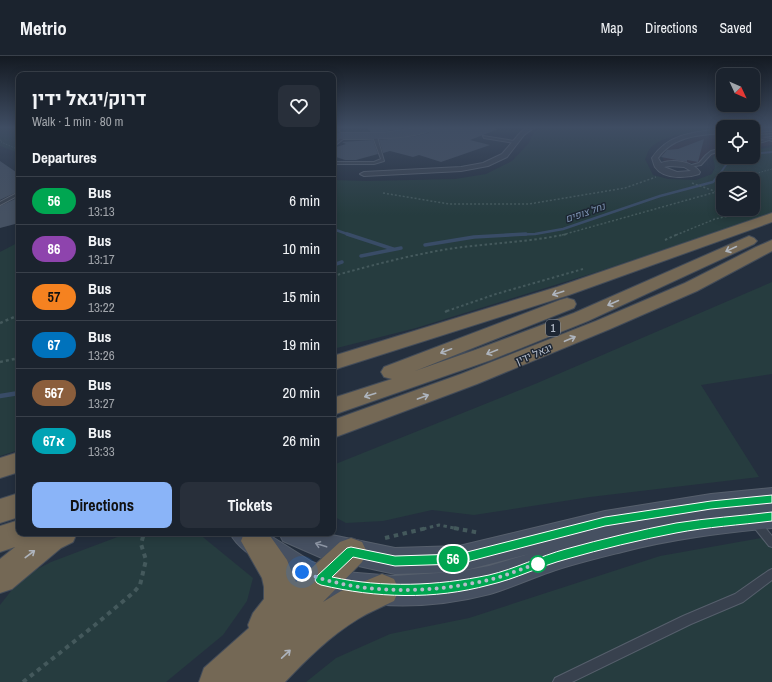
<!DOCTYPE html>
<meta charset="utf-8">
<style>
:root{--surface:#1b232e;--page:#282f3a;--text:#f1f3f6;--muted:#a0a4aa;--line:#39404a;--accent:#8ab4f8}
body{margin:0;font-family:"Archivo Narrow",Heebo,sans-serif;background:var(--page);color:var(--text);height:100vh;display:flex;flex-direction:column;font-size:15px;white-space:nowrap}
*{box-sizing:border-box;margin:0}
p{font-size:13px;color:var(--muted)}
.icon{flex:none;width:22px;height:22px;fill:none;stroke:currentColor;stroke-width:2;stroke-linecap:round;stroke-linejoin:round}
.map{position:relative;flex:1;overflow:hidden}
.details{position:absolute;left:16px;top:16px;width:320px;height:464px;display:flex;flex-direction:column;background:var(--surface);border-radius:8px;box-shadow:0 2px 10px #0003,0 0 0 1px var(--line)}
.details>*{flex:none}
.badge{padding:0 8px;border-radius:13px;font-size:14px;line-height:26px}
.needle{width:26px;rotate:134deg}
.buttons{position:absolute;left:716px;top:12px;display:grid;gap:8px}
.buttons a{display:grid;place-items:center;width:44px;height:44px;border-radius:8px;background:var(--surface);box-shadow:0 2px 10px #0003,0 0 0 1px var(--line);font-size:20px}
.you{position:absolute;width:20px;height:20px;margin:-10px;border:3px solid #fff;border-radius:50%;background:#1a73e8;box-shadow:0 0 0 6px #1a73e833}
.map>.badge{position:absolute;translate:-50% -50%;box-shadow:0 0 0 2px #fff}
h2{padding:0 16px;font-size:15px;line-height:36px}
.round{display:grid;place-items:center;flex:none;width:42px;height:42px;border-radius:8px;background:var(--page)}
.head{display:flex;align-items:center;justify-content:space-between;height:68px;padding:0 16px}
h1{font-size:19px;font-weight:700;line-height:30px}
.action{display:flex;gap:8px;margin-top:auto;padding:8px 16px}
.action a{flex:1;height:46px;border-radius:8px;background:var(--accent);color:#111;font-size:16px;font-weight:700;line-height:46px;text-align:center}
.action a+a{background:var(--page);color:var(--text)}
ul{padding:0;list-style:none}
li{display:flex;align-items:center;gap:12px;height:48px;padding:0 16px;border-top:1px solid var(--line)}
li div{flex:1}
li b{display:block;font-size:15px}
li em{font-style:normal}
li .badge{min-width:44px;font-weight:700;text-align:center}
header{display:flex;align-items:center;gap:24px;box-sizing:border-box;height:56px;padding:0 20px;background:var(--surface);border-bottom:1px solid var(--line)}
header strong{font-size:19px}
nav{display:flex;gap:22px;margin-inline-start:auto;font-size:14px}
.map>svg:first-child{display:block}
</style>
<header>
<strong>Metrio</strong>
<nav><a>Map</a><a>Directions</a><a>Saved</a></nav>
</header>
<div class="map">
<svg width="772" height="626" viewBox="0 0 772 626">
<rect width="100%" height="100%" fill="#242f3e"/>
<g fill="#32303f">
<polygon points="753,76 772,77 772,89 753,92"/>
<polygon points="723,77 723,96 716,97 703,107 691,107 664,105 662,99 674,88 701,80"/>
</g>
<g fill="#263c3f" fill-rule="evenodd">
<polygon points="0,71 19,71 19,97 0,90"/>
<path d="M546 71H723V73C705 74 659 78 649 94 647 97 647 100 645 103L653 119 668 123 696 124 712 118 715 111 713 101 717 98H723V101H753V94L772 91V157L597 216 416 272 333 293V124L367 125 455 123 486 118 512 105 528 88 534 76ZM723 123H753V153H723Z"/>
<polygon points="19,186 19,394 0,400 0,196"/>
<polygon points="772,226 772,318 701,329 759,421 590,441 474,459 432,454 383,465 346,467 333,460 333,409 535,328"/>
<polygon points="128,477 200,477 204,482 253,522 247,545 223,579 166,626 0,626 0,549 22,521 51,506"/>
<polygon points="772,480 772,626 306,626 336,602 390,578 469,562 660,500"/>
</g>
<g fill="none" stroke-linecap="round" stroke-linejoin="round">
<g stroke="#394c67" stroke-width="2">
<polyline points="753,98 772,96"/>
<polyline points="719,119 728,106 735,101"/>
</g>
<g stroke="#394c67" stroke-width="2.5">
<polyline points="333,173 350,179"/>
<polyline points="505,179 535,178 563,173 660,140 713,126 720,118"/>
</g>
<g stroke="#394c67" stroke-width="3.5">
<polyline points="347,178 393,193"/>
<polyline points="425,189 474,181 526,178"/>
<polyline points="361,200 401,192"/>
<polyline points="333,209 342,206"/>
</g>
<polyline stroke="#394c67" stroke-width="4.5" points="0,340 19,337"/>
</g>
<g fill="#455162">
<polygon points="366,71 409,71 383,76 371,76"/>
<polygon points="437,71 496,71 496,74 470,84 490,89 441,106 419,99 413,101 390,95 383,97 379,84 416,80 428,77"/>
<polygon points="704,83 698,106 687,104 687,106 661,101 667,94 678,93"/>
<polygon points="373,84 378,98 356,104 345,104 333,100 333,92 346,88 342,86"/>
<polygon points="0,105 19,118 19,135 0,144"/>
<polygon points="19,141 19,167 0,172 0,150"/>
</g>
<g fill="none" stroke-linecap="round" stroke-linejoin="round">
<defs>
<g id="lane">
<polygon points="337,71 339,71 340,80 338,81 336,80"/>
<polygon points="772,78 772,80 761,81 772,83 772,85 769,84 753,89 753,87 765,84 757,81 757,79"/>
<polygon points="344,79 347,80 333,91 333,88"/>
<polygon points="375,80 377,81 384,105 374,108 337,108 333,107 333,105 337,106 374,106 381,103 373,81"/>
<polygon points="483,80 514,85 516,86 514,87 484,82"/>
<polygon points="723,92 723,94 711,98 701,109 690,111 688,110 699,107 706,99 711,95"/>
<polygon points="19,136 19,139 0,149 0,146"/>
<polygon points="755,462 758,463 772,480 772,491 769,490 752,469 750,466 752,463"/>
<polygon points="772,513 772,524 743,546 691,568 572,626 553,626 555,622 683,560 735,538 768,515"/>
</g>
<g id="street">
<polygon points="527,71 535,71 524,79 507,101 488,110 461,115 364,120 360,118 364,116 461,111 483,107 502,98 520,77"/>
<polygon points="772,71 772,75 753,76 753,72"/>
<path d="M723 73V77C699 79 673 80 658 102L661 107C673 103 692 105 700 116L699 118C687 122 664 124 655 111 654 109 653 105 652 102 669 77 695 76 723 73ZM669 110 684 111 691 115 677 116 664 111Z"/>
</g>
<g id="secondary">
<path d="M421 71H436C419 85 356 83 333 83V77H383Z"/>
<path d="M772 432V472C721 477 672 483 622 496 598 502 573 508 550 516 530 523 510 532 490 538 420 556 334 556 273 514 258 504 238 493 230 477H266L312 506 345 516 394 520 454 516 395 518 322 502 283 485 279 477H322L395 492 459 490 605 455 711 438ZM529 498 489 510 462 515Z"/>
</g>
<g id="highway">
<polygon points="772,157 772,166 569,239 333,314 333,300 557,231"/>
<polygon points="749,180 754,182 757,185 754,188 588,265 491,304 333,359 333,342 392,323 384,321 381,316 384,311 560,244 567,242 574,244 576,248 574,252 415,315 475,294 574,257"/>
<polygon points="772,184 772,195 697,235 610,273 477,328 333,382 333,364 461,318 596,265 685,227 756,191"/>
<polygon points="19,396 19,416 0,422 0,402"/>
<polygon points="19,437 19,461 0,467 0,443"/>
<polygon points="19,464 19,477 77,477 73,486 61,492 12,533 0,537 0,503 15,491 0,496 0,470"/>
<path d="M244 477H268L287 504 296 526 340 486 351 482 362 486 367 496 362 506 323 546 341 535 382 518 394 523 399 534 394 545C382 551 369 556 358 563 330 580 307 603 285 626H199L204 612 249 572 248 569 253 557 264 543V531L262 522 241 485Z"/>
</g>
</defs>
<use href="#lane" stroke="#565f6c" stroke-width="2"/>
<use href="#street" stroke="#565f6c" stroke-width="2"/>
<use href="#secondary" stroke="#565f6c" stroke-width="2"/>
<use href="#highway" stroke="#434c59" stroke-width="2"/>
<g stroke="#44595c" stroke-width="1" stroke-dasharray="1.5 1.5" stroke-linecap="butt">
<polyline points="0,84 2,85 1,86 17,93 19,99"/>
<polyline points="750,119 772,113"/>
</g>
<g stroke="#44595c" stroke-width="1.5" stroke-dasharray="2 2" stroke-linecap="butt">
<polyline points="742,123 753,118"/>
<polyline points="692,127 717,136"/>
<polyline points="383,137 449,148 529,148 625,132 656,121"/>
<polyline points="562,179 723,134"/>
<polyline points="676,179 715,163 755,154"/>
</g>
<g stroke="#44595c" stroke-width="2" stroke-dasharray="2.5 2.5" stroke-linecap="butt">
<polyline points="665,184 678,178"/>
<path d="M333 220C373 209 414 198 455 192 493 187 530 186 567 178"/>
<polyline points="447,255 496,238 583,213"/>
</g>
<g stroke="#44595c" stroke-width="2.5" stroke-dasharray="3 3" stroke-linecap="butt">
<polyline points="445,256 449,254"/>
<polyline points="0,267 19,259"/>
<polyline points="0,306 19,302"/>
</g>
<polyline stroke="#44595c" stroke-width="3" stroke-dasharray="3.5 3.5" stroke-linecap="butt" points="423,473 439,469 459,473"/>
<g stroke="#44595c" stroke-width="4" stroke-dasharray="4.5 4.5" stroke-linecap="butt">
<polyline points="454,472 480,477"/>
<polyline points="385,482 427,472"/>
<polyline points="23,626 95,569 134,536 140,529 146,504 141,488 144,477"/>
</g>
<use href="#lane" fill="#38414e" fill-rule="evenodd"/>
<use href="#street" fill="#38414e" fill-rule="evenodd"/>
<use href="#secondary" fill="#465061" fill-rule="evenodd"/>
<use href="#highway" fill="#746855" fill-rule="evenodd"/>
</g>
<defs><path id="oneway-shaft" d="M-6 0H5M1.5-3L5.5 0L1.5 3" fill="none" stroke-width="1.6" stroke-linecap="round" stroke-linejoin="round"/></defs>
<g stroke="#aeb4bd">
<use href="#oneway-shaft" transform="translate(731 193) rotate(155)"/>
<use href="#oneway-shaft" transform="translate(558 237) rotate(162)"/>
<use href="#oneway-shaft" transform="translate(613 247) rotate(156)"/>
<use href="#oneway-shaft" transform="translate(570 283) rotate(-23)"/>
<use href="#oneway-shaft" transform="translate(446 295) rotate(159)"/>
<use href="#oneway-shaft" transform="translate(492 296) rotate(158)"/>
<use href="#oneway-shaft" transform="translate(370 339) rotate(162)"/>
<use href="#oneway-shaft" transform="translate(423 341) rotate(-20)"/>
<use href="#oneway-shaft" transform="translate(30 498) rotate(-37)"/>
<use href="#oneway-shaft" transform="translate(286 598) rotate(-43)"/>
</g>
<use stroke="#8e96a5" href="#oneway-shaft" transform="translate(321 489) rotate(-162)"/>
<linearGradient id="sky" x2="0" y2="1"><stop stop-color="#141a22"/><stop offset="0.45" stop-color="#3f4d63"/><stop offset="1" stop-color="#3f4d63" stop-opacity="0"/></linearGradient>
<rect width="772" height="159" fill="url(#sky)"/>
<path fill="#00a651" stroke="#fff" d="M772 439V447L711 453 605 470 459 508 395 510 353 501 332 521C383 532 437 530 489 519 515 513 540 500 566 493 602 483 640 474 676 467 707 462 740 460 772 456V465C740 469 707 471 676 477 639 484 602 493 567 503 540 510 516 523 489 529 434 544 376 542 321 529L317 527 315 524 317 520 347 492 351 491 395 500 459 498 605 461 711 445Z"/>
<g fill="none" stroke-linecap="round" stroke-linejoin="round">
<path stroke="#b4bcc9" stroke-width="4" stroke-dasharray="0 7.2" d="M302 516C361 539 427 538 488 524 506 520 523 512 540 507L538 508"/>
</g>
<circle fill="#fff" stroke="#00a651" stroke-width="2" cx="538" cy="508" r="8"/>
<g text-anchor="middle" stroke-width="3" stroke-linejoin="round" paint-order="stroke">
<g font-size="10" font-style="italic" fill="#7c92b1" stroke="#1d2633">
<text transform="translate(585 156) rotate(-19)" y="4">נחל צופים</text>
</g>
<rect fill="#1d2633" stroke="#878f9c" stroke-width="1" x="546" y="264" width="14" height="16" rx="3"/>
<g font-size="10" font-weight="bold" fill="#b4bcc9">
<text x="553" y="276">1</text>
</g>
<g font-size="11" fill="#b4bcc9" stroke="#1d2633">
<text transform="translate(534 298) rotate(-22)" y="4">יגאל ידין</text>
</g>
</g>
</svg>
<div class="buttons">
<a><svg class="needle" viewBox="-14 -14 28 28"><path d="M0-13l5 13h-10z" fill="#e53935"/><path d="M0 13l5-13h-10z" fill="#a0a4aa"/></svg></a>
<a><svg class="icon" aria-label="locate" viewBox="0 0 24 24"><circle cx="12" cy="12" r="6"/><path d="M12 2v4M12 18v4M2 12h4M18 12h4"/></svg></a>
<a><svg class="icon" aria-label="layers" viewBox="0 0 24 24"><path d="M12 4l9 5-9 5-9-5zM3 14l9 5 9-5"/></svg></a>
</div>
<div class="you" style="left:302px;top:516px"></div>
<b class="badge" style="left:453px;top:503px;background:#00a651;color:#fff">56</b>
<section class="details">
<div class="head"><div><h1>דרוק/יגאל ידין</h1><p>Walk · 1 min · 80 m</p></div><a class="round"><svg class="icon" aria-label="heart" viewBox="0 0 24 24"><path d="M12 20l-8-8c-3-5 5-10 8-4 3-6 11-1 8 4z"/></svg></a></div>
<h2>Departures</h2>
<ul>
<li><span class="badge" style="background:#00a651;color:#fff">56</span><div><b>Bus</b><p>13:13</p></div><em>6 min</em></li>
<li><span class="badge" style="background:#8e44ad;color:#fff">86</span><div><b>Bus</b><p>13:17</p></div><em>10 min</em></li>
<li><span class="badge" style="background:#f58220;color:#111">57</span><div><b>Bus</b><p>13:22</p></div><em>15 min</em></li>
<li><span class="badge" style="background:#0072bc;color:#fff">67</span><div><b>Bus</b><p>13:26</p></div><em>19 min</em></li>
<li><span class="badge" style="background:#8b5e3c;color:#fff">567</span><div><b>Bus</b><p>13:27</p></div><em>20 min</em></li>
<li><span class="badge" style="background:#00a3b4;color:#fff">67א</span><div><b>Bus</b><p>13:33</p></div><em>26 min</em></li>
</ul>
<div class="action"><a>Directions</a><a>Tickets</a></div>
</section>
</div>
